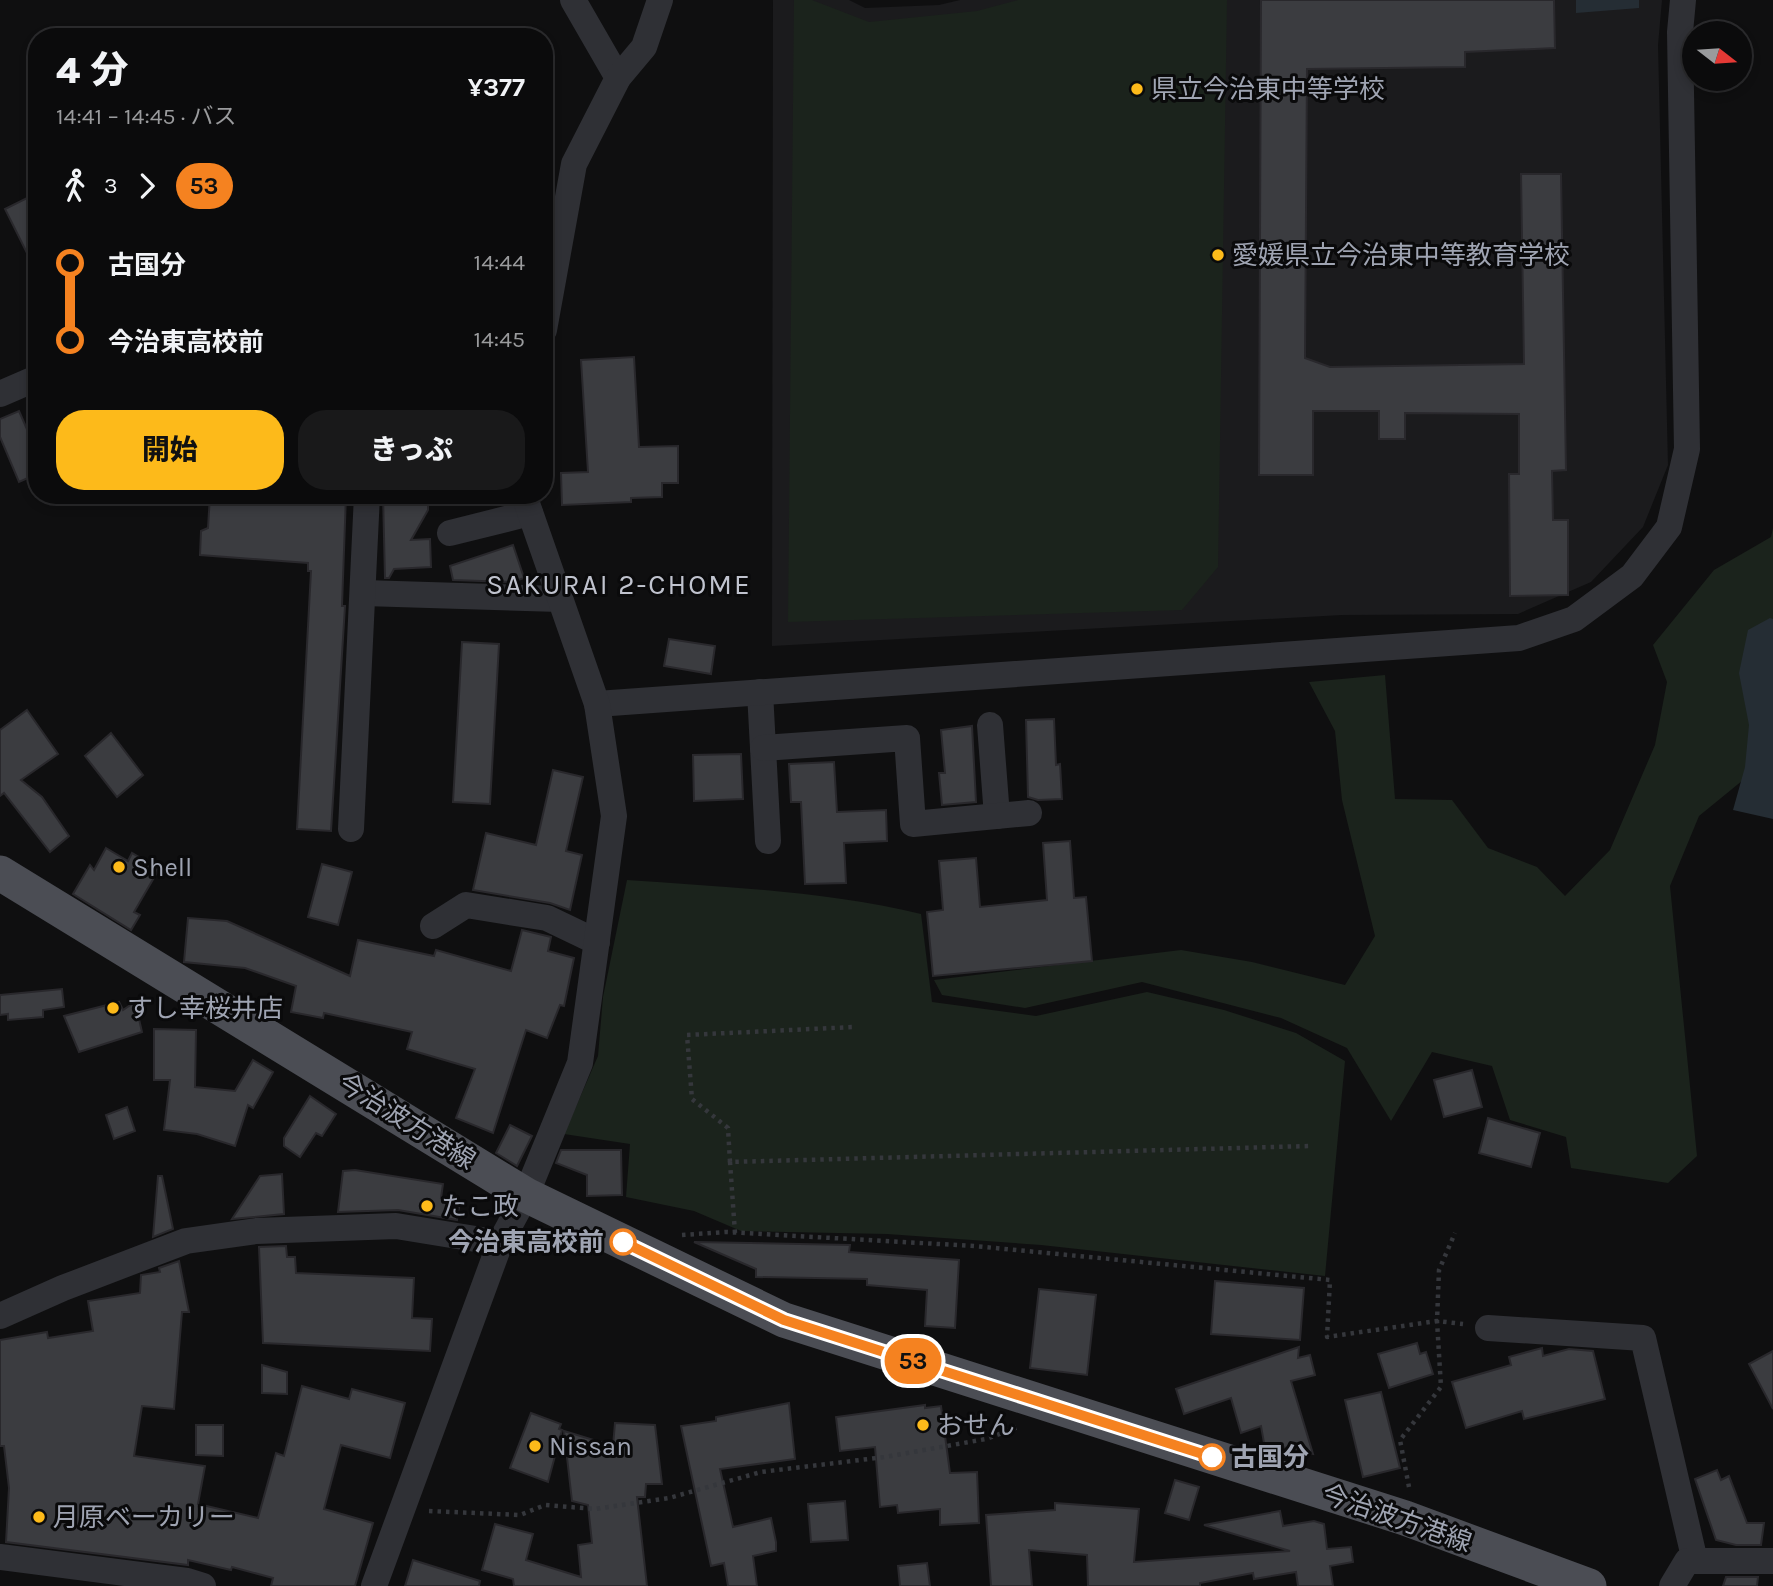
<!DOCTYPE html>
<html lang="ja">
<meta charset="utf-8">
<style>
:root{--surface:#0b0b0c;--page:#19191a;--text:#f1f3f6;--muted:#9a9b9d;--line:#2b2b2d;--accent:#fdba1a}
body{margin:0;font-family:Karla,"Noto Sans JP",sans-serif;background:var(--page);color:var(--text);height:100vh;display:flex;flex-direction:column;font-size:26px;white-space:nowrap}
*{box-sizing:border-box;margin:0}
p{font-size:23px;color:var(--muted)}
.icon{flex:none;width:38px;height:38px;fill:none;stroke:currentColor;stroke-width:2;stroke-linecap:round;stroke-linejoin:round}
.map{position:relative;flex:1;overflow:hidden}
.details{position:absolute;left:28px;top:28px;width:525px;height:476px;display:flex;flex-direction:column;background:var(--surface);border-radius:28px;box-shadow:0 4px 10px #0003,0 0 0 2px var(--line)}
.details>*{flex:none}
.badge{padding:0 14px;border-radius:23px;font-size:24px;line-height:46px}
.needle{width:46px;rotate:107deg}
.fabs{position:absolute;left:1682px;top:21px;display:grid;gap:14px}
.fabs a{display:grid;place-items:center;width:70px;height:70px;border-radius:50%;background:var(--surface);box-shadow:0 4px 10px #0003,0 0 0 2px var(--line);font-size:35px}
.map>.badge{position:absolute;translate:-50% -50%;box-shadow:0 0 0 4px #fff}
.legs{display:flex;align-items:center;gap:10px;height:77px;padding:0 28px;font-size:23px}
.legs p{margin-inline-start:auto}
.headline{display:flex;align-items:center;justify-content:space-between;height:119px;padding:0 28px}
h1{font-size:38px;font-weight:800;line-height:52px}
.button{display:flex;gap:14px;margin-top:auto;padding:14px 28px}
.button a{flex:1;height:80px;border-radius:28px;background:var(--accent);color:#111;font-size:28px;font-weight:800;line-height:80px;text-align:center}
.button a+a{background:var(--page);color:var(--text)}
ul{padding:0 28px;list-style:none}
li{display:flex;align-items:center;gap:24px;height:77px;font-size:26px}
li i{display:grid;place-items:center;width:10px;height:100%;margin:0 9px;background:currentColor}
li i::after{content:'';width:18px;height:18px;margin:-9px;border:5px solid;border-radius:50%;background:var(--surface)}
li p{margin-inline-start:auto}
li:first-child i{background:linear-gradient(#0000 50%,currentColor 0)}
li:last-child i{background:linear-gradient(currentColor 50%,#0000 0)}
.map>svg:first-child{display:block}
</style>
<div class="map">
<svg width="1773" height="1586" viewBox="0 0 1773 1586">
<rect width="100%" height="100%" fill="#0f0f10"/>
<polygon fill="#1b1b1d" points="773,0 849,0 865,8 939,5 960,0 1662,0 1658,45 1668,465 1643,527 1591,582 1518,614 1342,615 772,646"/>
<g fill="#1b231c">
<polygon points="794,0 812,0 869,22 977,11 1018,0 1227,0 1218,567 1182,610 788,622"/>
<polygon points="1773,528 1773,747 1759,767 1699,816 1670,886 1697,1156 1668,1183 1571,1168 1566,1137 1510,1120 1492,1066 1432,1052 1391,1121 1347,1048 1281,1018 1142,982 1025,1008 942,995 934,980 1181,950 1252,962 1345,985 1375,936 1342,800 1335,731 1309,682 1385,675 1395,799 1452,800 1488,848 1537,867 1565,896 1610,850 1655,745 1667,682 1653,645 1714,570 1771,537"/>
<path d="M627 880C724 887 825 891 921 914L932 1002 1036 1016 1147 992 1224 1010 1296 1033 1345 1061 1325 1276 1041 1245 887 1234 741 1231 694 1211 626 1197 630 1144 564 1134 598 1056 603 997Z"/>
</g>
<g fill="#252d34">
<polygon points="1576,0 1639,0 1639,8 1576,13"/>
<polygon points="1770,618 1773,619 1773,819 1733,810 1745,767 1749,725 1739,673 1748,630"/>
</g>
<g fill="#3b3c40" stroke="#29282c" stroke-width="2">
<polygon points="1261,0 1554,0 1555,48 1465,52 1465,67 1307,69 1305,358 1330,367 1524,364 1521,174 1561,174 1566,470 1552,471 1553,520 1568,520 1568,595 1510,596 1509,474 1519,474 1519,414 1405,413 1405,439 1379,439 1379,411 1313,411 1313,475 1259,475"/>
<polygon points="37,193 37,273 5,209"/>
<polygon points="634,357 639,447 678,446 678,483 662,483 662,497 631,498 631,502 562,505 561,473 588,472 581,360"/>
<polygon points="19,411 37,452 37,474 19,482 0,437 0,419"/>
<polygon points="210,495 346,495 342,606 345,606 331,831 297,829 311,571 308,571 308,563 200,555 201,531 208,528"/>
<polygon points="383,495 428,495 428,510 411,540 430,539 431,567 394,569 389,578 385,578"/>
<polygon points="513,545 524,578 513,582 453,580 450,566"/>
<polygon points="669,639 715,646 711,674 664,666"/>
<polygon points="462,642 499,644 490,804 453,802"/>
<polygon points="27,710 58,754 21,780 42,797 69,836 50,852 4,793 0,796 0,730"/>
<polygon points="1054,719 1056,765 1060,764 1062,799 1038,800 1028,797 1026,720"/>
<polygon points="972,726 976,802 942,805 939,773 945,773 941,730"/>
<polygon points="111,733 143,775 117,797 85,756"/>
<polygon points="741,754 743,799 694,801 693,755"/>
<polygon points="834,762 837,812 886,810 887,841 844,843 846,883 805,884 801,802 791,802 789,764"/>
<polygon points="553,770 583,777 566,851 582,855 570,910 550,903 473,890 486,833 536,845"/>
<polygon points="1070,841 1074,898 1086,897 1092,961 933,976 927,912 943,910 939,861 976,858 980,907 1047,900 1043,843"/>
<polygon points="106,848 128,861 132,853 159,869 134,912 140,915 131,930 73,894 90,865 94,870"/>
<polygon points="322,864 352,872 338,925 308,917"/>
<polygon points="188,918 227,921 350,976 358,940 434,956 436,950 511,971 522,930 551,937 548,951 574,958 564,1006 560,1005 547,1038 526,1030 493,1133 456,1118 475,1069 407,1049 412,1032 324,1013 323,1018 291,1012 296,986 245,968 184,962"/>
<polygon points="62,989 64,1007 43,1010 43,1017 8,1020 8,1014 0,1015 0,995"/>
<polygon points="119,1002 123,1010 135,1002 142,1032 79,1052 64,1016"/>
<polygon points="154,1029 196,1030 195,1087 235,1091 253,1060 273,1072 253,1108 248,1105 235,1146 197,1134 164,1130 170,1080 154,1080"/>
<polygon points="1472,1070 1482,1107 1444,1117 1434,1080"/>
<polygon points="310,1096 336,1114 322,1136 316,1133 300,1157 284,1146 284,1138"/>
<polygon points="127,1107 135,1131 114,1139 106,1115"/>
<polygon points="1488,1118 1540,1133 1531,1167 1479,1153"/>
<polygon points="510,1125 532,1136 517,1166 496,1153"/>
<polygon points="561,1150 621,1150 622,1195 587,1196 587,1175 556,1163"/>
<polygon points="355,1170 443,1184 441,1198 460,1201 457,1220 398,1210 338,1212 343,1171"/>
<polygon points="282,1174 284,1214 232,1219 260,1176"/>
<polygon points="158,1176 162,1176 173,1229 153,1237"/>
<polygon points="694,1242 850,1245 849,1252 959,1260 955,1328 925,1326 927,1290 867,1285 867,1279 756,1277 756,1269"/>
<polygon points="286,1246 287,1257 295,1257 296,1273 414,1278 412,1318 432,1319 430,1351 263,1343 259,1247"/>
<polygon points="179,1261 189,1312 182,1312 174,1409 142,1406 134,1456 205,1466 198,1504 258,1518 276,1453 284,1456 302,1386 349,1399 352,1389 405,1403 390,1458 341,1445 324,1509 373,1523 355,1586 271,1586 273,1578 232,1567 231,1570 188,1560 188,1565 6,1542 9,1488 4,1446 0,1446 0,1340 47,1332 48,1338 93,1331 88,1301 140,1293 141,1275 160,1272 159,1268"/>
<polygon points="1215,1281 1304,1288 1300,1340 1211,1334"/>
<polygon points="1039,1289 1096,1295 1087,1375 1030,1368"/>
<polygon points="1417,1343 1420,1354 1426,1352 1433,1374 1389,1388 1378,1354"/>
<polygon points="1299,1347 1298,1358 1310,1355 1315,1375 1291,1381 1313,1454 1264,1443 1261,1426 1241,1433 1231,1398 1184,1414 1176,1389"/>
<polygon points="1542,1348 1543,1356 1569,1349 1593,1351 1605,1399 1524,1419 1522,1411 1466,1428 1452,1382 1511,1365 1509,1357"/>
<polygon points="1773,1351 1773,1409 1749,1364"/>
<polygon points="262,1365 287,1372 287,1394 262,1393"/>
<polygon points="1381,1392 1400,1468 1363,1477 1345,1400"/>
<polygon points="789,1403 795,1459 720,1469 733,1527 771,1518 776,1542 776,1551 753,1556 757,1586 728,1586 724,1563 711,1566 681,1426 716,1421 716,1417"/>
<polygon points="925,1405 925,1408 941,1406 950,1473 977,1472 979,1523 940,1525 940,1509 898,1513 897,1505 880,1507 875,1447 840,1451 836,1417"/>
<polygon points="531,1413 561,1424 559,1429 562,1430 548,1482 510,1468"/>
<polygon points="615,1423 655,1425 662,1484 646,1484 645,1497 637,1497 647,1586 514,1586 513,1579 482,1570 495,1524 533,1534 526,1560 581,1577 578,1545 592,1543 588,1505 572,1501 564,1431 613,1446"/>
<polygon points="196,1425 223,1425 223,1456 196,1455"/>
<polygon points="1717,1470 1721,1480 1729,1476 1747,1523 1764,1523 1761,1545 1736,1545 1716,1540 1695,1479"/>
<polygon points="1175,1480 1199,1487 1189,1520 1165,1513"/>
<polygon points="845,1501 848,1540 811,1542 808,1504"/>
<polygon points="1055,1503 1139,1509 1134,1562 1290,1551 1204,1525 1280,1511 1283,1526 1314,1521 1324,1524 1327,1549 1351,1547 1353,1562 1330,1566 1333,1586 1298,1586 1296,1572 1254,1579 1253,1573 1200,1583 1200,1586 1088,1586 1087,1555 1029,1550 1032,1586 991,1586 986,1515 1055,1510"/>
<polygon points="413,1560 480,1581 479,1586 405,1586"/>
<polygon points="927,1563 930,1586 900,1586 898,1566"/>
<polygon points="1726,1577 1758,1577 1757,1586 1723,1586"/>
</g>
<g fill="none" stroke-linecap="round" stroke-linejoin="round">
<g stroke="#35373c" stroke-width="4.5" stroke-dasharray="3.5 5" stroke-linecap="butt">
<polyline points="730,1162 728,1128 692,1099 687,1035 853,1027"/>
<polyline points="735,1233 730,1162 1310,1146"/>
<polyline points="682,1235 726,1232 974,1246 1330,1280 1327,1337 1437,1321 1463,1324"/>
<polyline points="1409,1487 1400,1440 1441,1387 1437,1321 1439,1270 1455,1233"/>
<polyline points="429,1511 520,1515 545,1505 595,1509 669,1498 761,1472 885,1457 986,1439 1018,1427"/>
</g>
<g stroke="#2f3035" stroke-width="26">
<polyline points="573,0 618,78"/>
<polyline points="544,330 574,164 618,78 644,47 660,0"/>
<polyline points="0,394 37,378"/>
<polyline points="450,533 530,513"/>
<polyline points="364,593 560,599"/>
<polyline points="760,692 768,841"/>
<polyline points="597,704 1519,638 1574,619 1632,576 1669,527 1687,449 1680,32 1683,0"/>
<polyline points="990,725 997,816"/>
<polyline points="763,748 907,738 913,824 1029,813"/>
<polyline points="351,829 367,495"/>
<polyline points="433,926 466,905 547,918 597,942"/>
<polyline points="0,1316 63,1288 186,1241 256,1231 396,1226 500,1243"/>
<polyline points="1488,1328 1643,1338 1695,1561"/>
<polyline points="0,1557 187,1581 203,1586"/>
<polyline points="374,1586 500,1243 526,1195 580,1063 614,816 597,704 524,495"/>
<polyline points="1672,1586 1687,1561 1773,1561"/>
</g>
<polyline stroke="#4b4d54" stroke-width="35" points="0,873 526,1195 784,1320 1405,1518 1589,1586"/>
</g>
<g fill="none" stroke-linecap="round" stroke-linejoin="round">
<defs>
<polyline id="line-1" points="623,1242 784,1320 1212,1457"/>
</defs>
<use href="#line-1" stroke="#fff" stroke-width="16"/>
<use href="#line-1" stroke="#f58220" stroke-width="10"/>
</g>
<g fill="#fdba1a" stroke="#0a0a0b" stroke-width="2.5">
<circle cx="1137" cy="89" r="7"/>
<circle cx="1218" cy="255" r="7"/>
<circle cx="119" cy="867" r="7"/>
<circle cx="113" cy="1008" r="7"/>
<circle cx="427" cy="1206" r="7"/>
<circle cx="923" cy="1425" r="7"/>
<circle cx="535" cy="1446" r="7"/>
<circle cx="39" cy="1517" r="7"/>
</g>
<g fill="#fff" stroke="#f58220" stroke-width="3.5">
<circle cx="623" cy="1242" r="12"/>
<circle cx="1212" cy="1457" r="12"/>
</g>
<g text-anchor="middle" stroke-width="6" stroke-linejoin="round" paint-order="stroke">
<g font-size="26" fill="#9fa4b2" stroke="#0a0a0b" text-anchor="start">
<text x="1151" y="98">県立今治東中等学校</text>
<text x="1232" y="264">愛媛県立今治東中等教育学校</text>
<text x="133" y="876">Shell</text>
<text x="127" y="1017">すし幸桜井店</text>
<text x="441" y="1215">たこ政</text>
<text x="937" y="1434">おせん</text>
<text x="549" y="1455">Nissan</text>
<text x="53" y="1526">月原ベーカリー</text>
</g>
<g font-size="26" fill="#9fa4b2" stroke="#0a0a0b">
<text transform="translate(407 1121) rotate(32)" y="9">今治波方港線</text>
<text transform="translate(1397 1518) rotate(19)" y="9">今治波方港線</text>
</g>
<g font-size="26" font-weight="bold" fill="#9fa4b2" stroke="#0a0a0b" text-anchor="end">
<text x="604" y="1251">今治東高校前</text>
<text x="1231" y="1466" text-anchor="start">古国分</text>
</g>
<g font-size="28" letter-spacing="2" fill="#c0c3ce" stroke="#0a0a0b">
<text x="619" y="594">SAKURAI 2-CHOME</text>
</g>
</g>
</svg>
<div class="fabs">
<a><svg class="needle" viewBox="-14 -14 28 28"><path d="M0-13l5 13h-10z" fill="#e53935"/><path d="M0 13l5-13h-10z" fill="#9a9b9d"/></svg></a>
</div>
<b class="badge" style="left:913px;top:1361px;background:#f58220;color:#111">53</b>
<section class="details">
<div class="headline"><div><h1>4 分</h1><p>14:41 – 14:45 · バス</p></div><b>¥377</b></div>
<div class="legs"><svg class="icon" aria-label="walk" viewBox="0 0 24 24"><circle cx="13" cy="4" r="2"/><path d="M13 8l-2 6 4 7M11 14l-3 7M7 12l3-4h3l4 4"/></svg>3<svg class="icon" aria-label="forward" viewBox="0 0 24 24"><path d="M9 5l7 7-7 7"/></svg><b class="badge" style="background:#f58220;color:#111">53</b></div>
<ul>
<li><i style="color:#f58220"></i><b>古国分</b><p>14:44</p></li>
<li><i style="color:#f58220"></i><b>今治東高校前</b><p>14:45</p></li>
</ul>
<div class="button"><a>開始</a><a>きっぷ</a></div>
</section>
</div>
